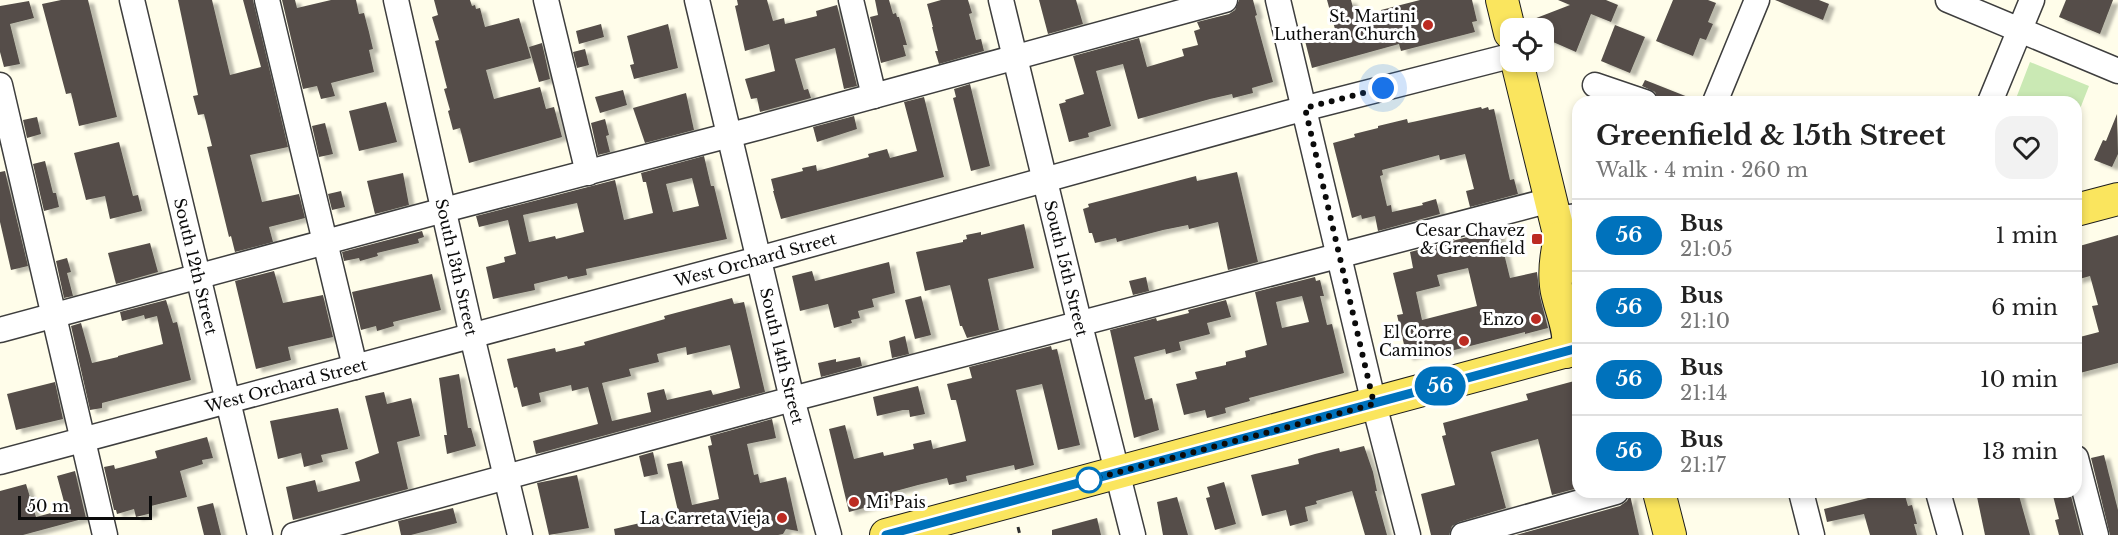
<!DOCTYPE html>
<meta charset="utf-8">
<style>
:root{--surface:#fff;--page:#f2f2f2;--text:#222;--muted:#767676;--line:#e0e0e0}
body{margin:0;font-family:"Libre Baskerville",serif;background:var(--page);color:var(--text);height:100vh;display:flex;flex-direction:column;font-size:22px;white-space:nowrap}
*{box-sizing:border-box;margin:0}
p{font-size:20px;color:var(--muted)}
.icon{flex:none;width:33px;height:33px;fill:none;stroke:currentColor;stroke-width:2;stroke-linecap:round;stroke-linejoin:round}
.map{position:relative;flex:1;overflow:hidden}
.panel{position:absolute;left:1572px;top:96px;width:510px;height:402px;display:flex;flex-direction:column;background:var(--surface);border-radius:18px;box-shadow:0 3px 9px #0003}
.panel>*{flex:none}
.badge{padding:0 12px;border-radius:20px;font-size:21px;line-height:39px}
.fabs{position:absolute;left:1500px;top:18px;display:grid;gap:12px}
.fabs a{display:grid;place-items:center;width:54px;height:54px;border-radius:12px;background:var(--surface);box-shadow:0 3px 9px #0003;font-size:30px}
.scale{position:absolute;left:18px;bottom:15px;width:134px;box-sizing:border-box;padding-left:6px;border:3px solid #0b0b0b;border-top:0;font-size:16px;line-height:21px;white-space:nowrap;color:#0b0b0b;-webkit-text-stroke:4px #fff;paint-order:stroke}
.you{position:absolute;width:30px;height:30px;margin:-15px;border:4px solid #fff;border-radius:50%;background:#1a73e8;box-shadow:0 0 0 9px #1a73e833}
.map>.badge{position:absolute;translate:-50% -50%;box-shadow:0 0 0 3px #fff}
.round{display:grid;place-items:center;flex:none;width:63px;height:63px;border-radius:18px;background:var(--page)}
.overview{display:flex;align-items:center;justify-content:space-between;height:102px;padding:0 24px}
h1{font-size:28px;font-weight:700;line-height:45px}
ul{padding:0;list-style:none}
li{display:flex;align-items:center;gap:18px;height:72px;padding:0 24px;border-top:2px solid var(--line)}
li div{flex:1}
li b{display:block;font-size:22px}
li em{font-style:normal}
li .badge{min-width:66px;font-weight:700;text-align:center}
.map>svg:first-child{display:block}
</style>
<div class="map">
<svg width="2118" height="535" viewBox="0 0 2118 535">
<defs>
<filter id="shadow"><feDropShadow dx="6" dy="3.5" stdDeviation="1.5" flood-color="#0004"/></filter>
</defs>
<rect width="100%" height="100%" fill="#fffdea"/>
<polygon fill="#cae9b4" points="2030,62 2089,86 2076,119 2076,102 2015,101"/>
<g fill="#544e48" fill-rule="evenodd" filter="url(#shadow)">
<polygon points="61,0 88,0 117,117 79,126 71,93 66,94 42,4"/>
<polygon points="178,0 212,0 230,75 261,67 243,0 253,0 288,147 250,155 262,202 299,194 305,218 269,227 273,242 235,252 231,236 229,237 207,147 212,146 204,114 198,115 193,96 198,95"/>
<polygon points="282,0 295,0 297,8 331,0 356,0 359,14 364,13 369,32 373,49 369,50 374,72 331,83 335,96 321,99 317,86 303,89"/>
<polygon points="434,0 470,0 472,6 475,5 476,9 480,8 485,27 519,18 531,58 486,70 494,99 540,87 546,109 554,107 562,137 469,163 460,128 453,130 448,111 450,110 444,89 447,88 435,41 439,40 432,17 438,15"/>
<polygon points="737,0 767,0 773,21 784,18 785,24 817,16 816,11 837,5 857,86 844,89 835,48 795,59 804,90 808,89 811,98 760,112 757,98 751,99 745,79 775,71 769,44 745,51 735,6 738,5"/>
<polygon points="875,0 889,0 893,14 896,13 897,17 899,17 907,45 903,45 906,56 881,63 870,17 878,15"/>
<polygon points="941,0 968,0 972,13 969,14 976,40 981,39 984,51 939,64 935,51 938,51 932,27 933,27 927,4"/>
<polygon points="1039,0 1076,0 1083,24 1048,34"/>
<polygon points="1239,0 1253,0 1257,15 1255,16 1273,82 1252,88 1253,93 1233,98 1232,94 1210,99 1138,119 1123,64 1096,71 1111,126 1088,133 1089,137 1069,142 1059,104 1066,102 1065,100 1084,94 1073,56 1139,38 1147,67 1184,56 1182,49 1198,45 1194,31 1200,29 1197,22 1229,14 1235,10"/>
<polygon points="1327,0 1351,0 1357,23 1383,16 1381,10 1420,0 1472,0 1477,21 1472,22 1475,32 1401,51 1399,44 1312,68 1304,37 1335,29"/>
<polygon points="1558,0 1606,0 1618,5 1611,22 1591,14 1576,52 1544,38 1544,28 1527,28 1526,22 1570,5"/>
<polygon points="1673,0 1708,0 1716,3 1708,22 1713,24 1706,40 1700,38 1693,56 1656,41"/>
<polygon points="1775,0 1819,0 1829,4 1823,20"/>
<polygon points="2066,0 2113,0 2100,34 2059,17"/>
<polygon points="29,1 34,18 10,24 20,64 4,67 0,52 0,6"/>
<polygon points="601,24 604,37 579,44 576,31"/>
<polygon points="668,24 678,68 634,79 630,65 634,64 627,36"/>
<polygon points="1615,25 1645,37 1630,73 1601,61"/>
<polygon points="542,43 550,79 539,82 529,47"/>
<polygon points="585,49 589,65 577,68 573,52"/>
<polygon points="1645,80 1698,101 1698,102 1659,102 1655,92 1642,86"/>
<polygon points="970,84 990,166 971,171 953,98 956,97 954,89"/>
<polygon points="623,90 627,105 600,113 595,97"/>
<polygon points="686,93 694,130 645,143 633,108"/>
<polygon points="924,97 944,177 781,219 773,191 774,191 771,179 803,171 802,168 816,165 817,171 869,157 868,154 887,149 890,158 917,151 904,102"/>
<polygon points="386,102 397,142 359,151 349,111"/>
<polygon points="1481,107 1482,109 1488,107 1489,110 1494,109 1510,180 1514,179 1518,194 1470,207 1466,191 1474,189 1465,154 1440,160 1439,155 1382,170 1383,175 1380,176 1387,206 1391,205 1392,212 1423,205 1422,203 1436,199 1440,214 1378,231 1375,216 1362,219 1361,215 1352,218 1333,143 1355,137 1354,134 1378,128 1378,126 1407,119 1408,123"/>
<polygon points="2117,114 2118,154 2112,167 2094,160 2103,140 2106,141"/>
<polygon points="854,116 857,129 817,142 813,127"/>
<polygon points="37,117 41,134 27,138 23,120"/>
<polygon points="605,119 609,135 606,136 610,152 598,155 591,123"/>
<polygon points="325,123 333,154 319,157 312,126"/>
<polygon points="119,142 133,196 138,195 142,211 110,219 105,196 86,200 74,153"/>
<path d="M704 156 711 186H714L727 239 586 269 587 275 568 279 567 276 534 284 535 290 493 299 486 267 505 262 504 257 516 254 508 220 479 227 476 216 615 180 624 220 653 213 646 182H643L641 173ZM692 178 699 206 673 212 666 184ZM577 203 584 232 556 239 555 236 529 242 523 215Z"/>
<polygon points="45,161 53,193 56,193 59,207 44,211 33,164"/>
<polygon points="5,171 28,266 11,270 0,222 0,172"/>
<polygon points="1237,172 1258,262 1228,270 1218,222 1189,229 1188,225 1163,230 1117,242 1116,238 1095,243 1092,233 1089,233 1083,209 1089,207 1088,204 1196,176 1197,181"/>
<polygon points="403,173 409,205 375,214 367,181"/>
<polygon points="341,191 345,207 332,210 328,194"/>
<polygon points="1024,224 1034,268 988,279 999,330 967,338 962,326 960,326 950,285 925,291 916,252 963,242 963,240 967,239 966,235 981,232 981,235"/>
<path d="M1498 229 1510 278 1537 272 1540 297 1548 328 1525 334V332L1435 355 1434 350 1407 357 1397 315 1403 314 1393 273 1413 268 1410 252ZM1468 268 1477 306 1422 320 1416 292 1440 286 1437 275Z"/>
<polygon points="422,231 424,237 418,239 419,243 377,253 378,256 360,261 359,258 344,261 342,252"/>
<polygon points="2118,235 2118,363 2076,374 2076,338 2099,332 2092,306 2098,305 2090,276 2076,280 2076,247"/>
<polygon points="150,243 158,272 116,284 108,253"/>
<polygon points="67,258 71,272 67,273 73,296 64,298 56,261"/>
<polygon points="889,262 895,293 872,299 874,307 858,311 860,318 851,320 852,323 834,328 828,304 800,311 792,276 812,271 815,281"/>
<polygon points="274,271 283,303 323,295 333,337 288,347 291,360 256,369 235,281"/>
<polygon points="432,274 441,310 393,322 394,326 377,331 376,326 361,330 352,292"/>
<polygon points="1146,277 1149,291 1133,295 1129,281"/>
<path d="M1315 277 1316 281 1320 280 1324 296H1320L1327 325 1332 324 1344 373 1249 398 1250 401 1225 408 1226 413 1207 418 1205 410 1184 415 1176 384 1197 379 1195 372 1226 365V362L1246 357 1245 351 1267 345 1255 292ZM1302 296 1309 322 1282 328 1276 302Z"/>
<polygon points="921,296 931,335 915,339 905,300"/>
<path d="M732 298 734 304 744 302 765 392 536 454 533 441 598 424 588 387 572 391 571 385 539 393 541 402 522 407 517 387 514 388 507 359 555 348 556 352 585 345 584 342 665 319 664 316ZM730 345 740 388 713 395 711 390 667 400 664 389 647 393 651 412 612 421 602 383 631 376 629 369 659 362 657 354 686 347 687 355Z"/>
<polygon points="166,300 173,323 177,322 191,380 102,403 102,408 90,410 71,326 81,323 92,363 118,357 118,356 163,344 157,316 145,319 144,315 122,321 120,312"/>
<polygon points="1226,300 1231,317 1207,323 1210,334 1179,342 1181,350 1166,354 1165,349 1134,357 1145,400 1152,398 1159,430 1134,438 1110,330 1156,318 1157,321 1189,313 1188,310"/>
<polygon points="905,336 909,354 892,358 889,341"/>
<polygon points="1051,346 1052,350 1057,349 1080,445 1058,450 1042,384 1016,390 1034,465 1015,470 1014,465 966,476 967,481 949,485 947,478 918,485 892,492 894,500 849,512 829,429 845,425 854,459 883,452 884,456 914,449 913,444 931,440 933,449 966,441 956,400 951,400 947,384 972,378 969,367"/>
<polygon points="860,357 862,366 821,377 818,363 836,359 836,362"/>
<polygon points="459,374 468,428 471,428 476,446 447,454 444,435 447,435 439,378"/>
<polygon points="1578,380 1578,488 1552,495 1538,439 1491,452 1506,508 1459,522 1452,526 1449,535 1431,535 1421,494 1455,485 1442,436 1446,435 1443,423 1528,400 1526,394"/>
<polygon points="55,382 63,419 16,430 7,394"/>
<polygon points="918,386 925,414 910,417 909,410 903,410 877,416 873,397"/>
<polygon points="384,392 387,404 411,398 420,436 397,442 408,489 293,520 286,487 315,480 318,492 360,481 355,462 379,453 365,396"/>
<polygon points="338,408 348,449 321,455 323,462 304,467 301,453 278,459 270,421"/>
<polygon points="772,419 776,438 747,444 754,475 758,474 760,483 786,477 798,531 786,529 783,534 778,535 615,535 614,529 675,515 674,511 678,511 667,464 682,461 692,505 719,499 708,446 712,445 710,436"/>
<polygon points="207,437 213,458 202,460 203,464 180,471 187,497 151,506 152,513 136,517 134,509 117,514 116,510 114,510 104,467 114,465 115,469 157,458 155,451"/>
<polygon points="1364,446 1373,472 1377,491 1375,491 1387,535 1365,535 1352,491 1316,501 1317,504 1305,507 1308,521 1290,526 1286,510 1262,516 1251,475 1299,464 1298,459 1315,454 1339,448 1340,452"/>
<polygon points="653,452 658,474 644,477 639,456"/>
<polygon points="2104,455 2118,510 2118,535 2110,535 2091,458"/>
<polygon points="75,471 86,518 23,535 0,535 0,491 26,484 36,517 66,509 57,476"/>
<polygon points="577,475 589,528 549,535 537,483"/>
<polygon points="1224,482 1236,524 1215,530 1206,498 1210,497 1207,487"/>
<polygon points="1866,492 1904,492 1908,506 1912,505 1917,524 1914,524 1917,535 1870,535 1864,514 1827,522 1824,509 1868,498"/>
<polygon points="1976,492 2018,492 2030,535 1985,535"/>
<polygon points="2052,492 2070,492 2081,535 2059,535 2055,520 2059,519"/>
<polygon points="1630,495 1639,535 1516,535 1620,506 1627,501"/>
<polygon points="1177,497 1188,535 1163,535 1157,502"/>
<polygon points="213,503 221,535 204,535 197,507"/>
<polygon points="453,508 457,523 411,535 401,535 398,521"/>
<polygon points="1097,518 1101,535 1052,535 1052,530"/>
</g>
<g fill="none" stroke-linecap="round" stroke-linejoin="round">
<defs>
<g id="minor">
<path id="s1" d="M132 0 260 535"/>
<polyline points="267,0 355,367"/>
<path id="s2" d="M396 0 472 336 520 535"/>
<polyline points="546,0 588,173"/>
<path id="s3" d="M697 0 792 399 829 535"/>
<polyline points="851,0 874,96"/>
<path id="s4" d="M1001 0 1080 325 1133 535"/>
<polyline points="1278,0 1374,404 1408,535"/>
<polyline points="1948,0 2118,71"/>
<polyline points="0,85 105,535"/>
<polyline points="1595,85 1645,102"/>
<polyline points="1715,102 1757,0"/>
<polyline points="1990,102 2032,0"/>
<polyline points="1556,219 1578,216"/>
<polyline points="0,330 444,210 753,129 1225,0"/>
<polyline points="2076,458 2096,535"/>
<path id="s5" d="M0 462 758 259 1287 113 1510 56"/>
<polyline points="1801,492 1812,535"/>
<polyline points="1938,492 1950,535"/>
<polyline points="294,535 792,399 1551,200"/>
<polyline points="1463,535 1616,492"/>
</g>
<g id="major">
<polyline points="1502,0 1510,33"/>
<polyline points="1517,62 1560,238 1578,268"/>
<polyline points="2076,210 2118,199"/>
<path d="M1560 238C1556 255 1554 269 1556 286 1558 306 1574 333 1566 352"/>
<polyline points="1659,492 1670,535"/>
<polyline points="886,535 1578,348"/>
</g>
</defs>
<use href="#minor" stroke="#3e3e3e" stroke-width="27"/>
<use href="#major" stroke="#1c1c1c" stroke-width="34"/>
<polyline stroke="#2d2d2d" stroke-width="3" stroke-dasharray="6 3" stroke-linecap="butt" points="1018,527 1020,535"/>
<use href="#minor" stroke="#fff" stroke-width="24"/>
<use href="#major" stroke="#fae55e" stroke-width="32"/>
</g>
<g fill="none" stroke-linecap="round" stroke-linejoin="round">
<defs>
<polyline id="line" points="886,535 1578,348"/>
</defs>
<use href="#line" stroke="#fff" stroke-width="14"/>
<use href="#line" stroke="#0072bc" stroke-width="9"/>
<polyline stroke="#0b0b0b" stroke-width="6" stroke-dasharray="0 10.8" points="1089,480 1374,404 1305,108 1383,88"/>
</g>
<g fill="#bc2b22" stroke="#fff" stroke-width="2">
<circle cx="1428" cy="25" r="6"/>
<rect x="1531" y="233" width="12" height="12" rx="3"/>
<circle cx="1536" cy="319" r="6"/>
<circle cx="1464" cy="341" r="6"/>
<circle cx="854" cy="502" r="6"/>
<circle cx="782" cy="518" r="6"/>
</g>
<circle fill="#fff" stroke="#0072bc" stroke-width="3" cx="1089" cy="480" r="12"/>
<g text-anchor="middle" stroke-width="6" stroke-linejoin="round" paint-order="stroke">
<g font-size="16" fill="#0b0b0b" stroke="#fff" text-anchor="end">
<text x="1416" y="22">St. Martini<tspan x="1416" dy="18">Lutheran Church</tspan></text>
<text x="1525" y="236">Cesar Chavez<tspan x="1525" dy="18">&amp; Greenfield</tspan></text>
<text x="1524" y="325">Enzo</text>
<text x="1452" y="338">El Corre<tspan x="1452" dy="18">Caminos</tspan></text>
<text x="866" y="508" text-anchor="start">Mi Pais</text>
<text x="770" y="524">La Carreta Vieja</text>
</g>
<g font-size="16" fill="#0b0b0b" stroke="#fff">
<text dy="6" stroke="none"><textPath href="#s5" startOffset="782">West Orchard Street</textPath></text>
<text dy="6" stroke="none"><textPath href="#s1" startOffset="274">South 12th Street</textPath></text>
<text dy="6" stroke="none"><textPath href="#s2" startOffset="274">South 13th Street</textPath></text>
<text dy="6" stroke="none"><textPath href="#s4" startOffset="276">South 15th Street</textPath></text>
<text dy="6" stroke="none"><textPath href="#s3" startOffset="366">South 14th Street</textPath></text>
<text dy="6" stroke="none"><textPath href="#s5" startOffset="296">West Orchard Street</textPath></text>
</g>
</g>
</svg>
<div class="fabs">
<a><svg class="icon" aria-label="locate" viewBox="0 0 24 24"><circle cx="12" cy="12" r="6"/><path d="M12 2v4M12 18v4M2 12h4M18 12h4"/></svg></a>
</div>
<div class="scale">50 m</div>
<div class="you" style="left:1383px;top:88px"></div>
<b class="badge" style="left:1440px;top:386px;background:#0072bc;color:#fff">56</b>
<section class="panel">
<div class="overview"><div><h1>Greenfield &amp; 15th Street</h1><p>Walk · 4 min · 260 m</p></div><a class="round"><svg class="icon" aria-label="heart" viewBox="0 0 24 24"><path d="M12 20l-8-8c-3-5 5-10 8-4 3-6 11-1 8 4z"/></svg></a></div>
<ul>
<li><span class="badge" style="background:#0072bc;color:#fff">56</span><div><b>Bus</b><p>21:05</p></div><em>1 min</em></li>
<li><span class="badge" style="background:#0072bc;color:#fff">56</span><div><b>Bus</b><p>21:10</p></div><em>6 min</em></li>
<li><span class="badge" style="background:#0072bc;color:#fff">56</span><div><b>Bus</b><p>21:14</p></div><em>10 min</em></li>
<li><span class="badge" style="background:#0072bc;color:#fff">56</span><div><b>Bus</b><p>21:17</p></div><em>13 min</em></li>
</ul>
</section>
</div>
